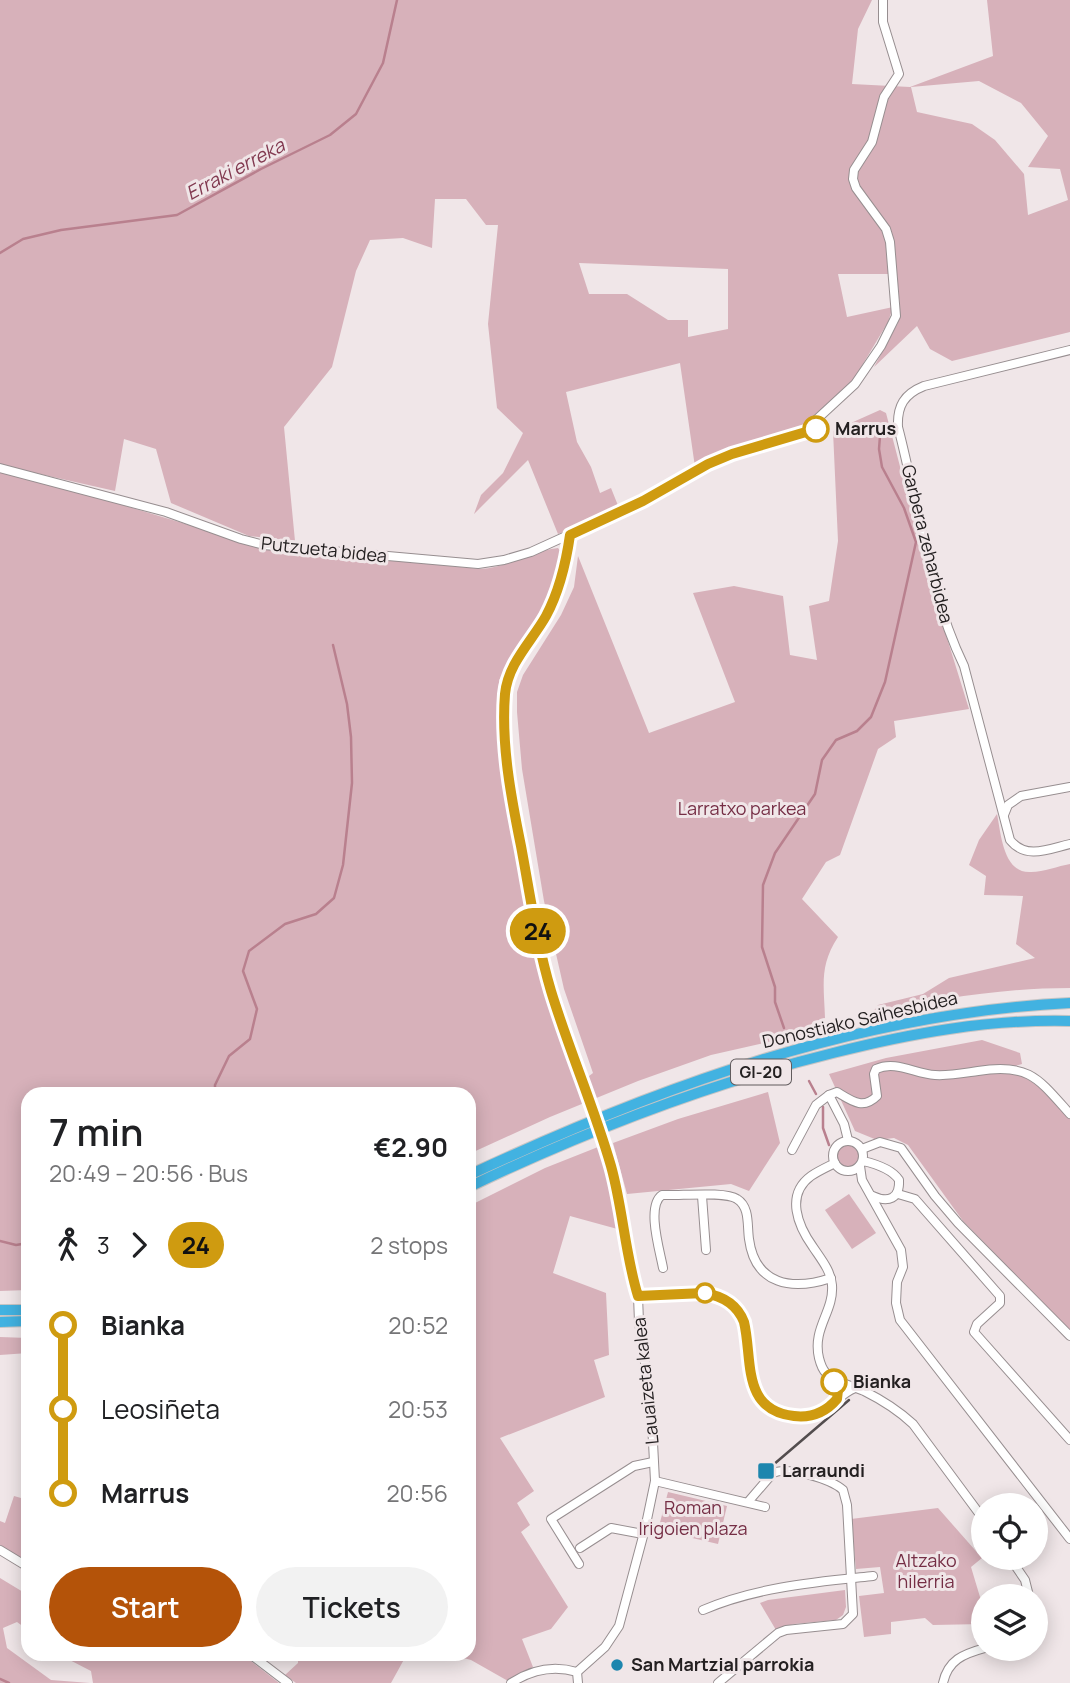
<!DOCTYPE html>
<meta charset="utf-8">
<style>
:root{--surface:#fff;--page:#f2f2f2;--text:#202124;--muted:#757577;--accent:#b45309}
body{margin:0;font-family:Manrope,sans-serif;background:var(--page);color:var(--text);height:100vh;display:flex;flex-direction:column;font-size:26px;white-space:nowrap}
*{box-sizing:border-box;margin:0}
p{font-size:23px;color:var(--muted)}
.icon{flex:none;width:38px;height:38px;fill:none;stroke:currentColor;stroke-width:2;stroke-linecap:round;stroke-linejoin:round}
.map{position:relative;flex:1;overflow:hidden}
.sheet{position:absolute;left:21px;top:1087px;width:455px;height:574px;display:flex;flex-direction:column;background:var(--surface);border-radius:21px;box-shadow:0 4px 18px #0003}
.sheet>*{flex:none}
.badge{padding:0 14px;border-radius:23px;font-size:24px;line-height:46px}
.tools{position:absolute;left:971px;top:1493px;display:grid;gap:14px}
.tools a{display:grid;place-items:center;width:77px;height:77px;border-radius:50%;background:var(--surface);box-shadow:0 4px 18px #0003;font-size:35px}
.map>.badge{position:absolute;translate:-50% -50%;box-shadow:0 0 0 4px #fff}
.legs{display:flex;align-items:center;gap:10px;height:77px;padding:0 28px;font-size:23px}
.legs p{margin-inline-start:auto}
.overview{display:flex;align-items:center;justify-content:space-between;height:119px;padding:0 28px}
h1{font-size:38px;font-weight:600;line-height:52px}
.button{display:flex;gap:14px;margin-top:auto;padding:14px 28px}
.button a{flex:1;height:80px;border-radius:42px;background:var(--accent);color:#fff;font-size:28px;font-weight:600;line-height:80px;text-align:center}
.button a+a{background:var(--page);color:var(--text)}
ul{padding:0 28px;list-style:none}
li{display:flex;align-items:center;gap:24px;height:84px;font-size:26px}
li i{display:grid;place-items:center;width:10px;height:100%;margin:0 9px;background:currentColor}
li i::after{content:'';width:18px;height:18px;margin:-9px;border:5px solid;border-radius:50%;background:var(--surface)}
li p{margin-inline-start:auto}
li:first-child i{background:linear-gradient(#0000 50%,currentColor 0)}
li:last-child i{background:linear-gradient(currentColor 50%,#0000 0)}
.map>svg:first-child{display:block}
</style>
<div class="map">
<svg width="1070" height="1683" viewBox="0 0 1070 1683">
<rect width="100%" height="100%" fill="#f0e6e8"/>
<g fill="#d7b1ba" fill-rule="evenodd">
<path d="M0 0H872L858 29 852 84 910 87 993 56 987 0H1070V332L952 361 930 349 917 326 874 367 898 323 900 309 897 274H838L847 317 893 307 888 322 854 379 800 429 713 457 695 467 680 363 566 392 577 442 591 467 600 493 611 488 619 508 558 534 528 460 474 514 481 495 503 473 523 433 497 408 488 324 498 225H486L466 199H435L432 248 403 238 370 240 356 271 332 367 284 427 295 541 249 536 171 503 156 449 124 439 115 491 0 465ZM979 81 1021 103 1048 136 1028 167 1060 169 1068 200 1028 215 1024 174 995 140 972 124 917 112 911 87ZM579 263 728 269V329L688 337V320H668L627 294H589Z"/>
<path d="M880 410 886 413 891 432 933 593 969 709 894 721 896 737 878 749 840 855 826 862 802 899 838 937C819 966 824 985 825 1018L813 1022 804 1034 711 1055 638 1081 550 1117 469 1154V1094H28V1290L0 1291V472L106 500 219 534 252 546 480 569C510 567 530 551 558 548L564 556 548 606 499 680 505 788 544 980 577 1085 593 1073 564 989 544 901 522 769 517 712V692L523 675 561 615 574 587 578 556 649 733 735 702 693 593 734 586 783 596 790 655 817 660 809 606 829 601 838 541 833 431Z"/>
<path d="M997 814C1001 833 1003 874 1031 872 1044 872 1058 866 1070 864V988C1003 988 939 999 873 1012L878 1005 923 994 949 978 1035 958 1016 944 1023 896 984 895 986 876 969 865 979 840Z"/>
<path d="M982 1040 1020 1053 1022 1064 1005 1069C1035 1079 1049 1095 1070 1118V1330L963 1221 908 1145 894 1138 877 1140 855 1131 829 1074 886 1058Z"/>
<polygon points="768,1092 780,1143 749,1191 731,1184 627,1194 613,1143 678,1119"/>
<circle cx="848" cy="1156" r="11"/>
<polygon points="598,1147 615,1196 621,1230 570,1216 553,1273 606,1293 609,1355 594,1360 605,1397 500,1438 534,1491 517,1503 530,1525 521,1532 568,1607 551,1629 522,1639 533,1667 508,1681 471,1660 448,1654 469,1654 469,1264 475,1258 476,1251 469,1250 469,1206 545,1168"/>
<polygon points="849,1194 876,1233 852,1249 825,1210"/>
<polygon points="0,1337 28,1338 28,1353 0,1355"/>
<polygon points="668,1492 727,1506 718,1544 658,1530"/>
<polygon points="14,1496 28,1500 28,1533 20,1559 0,1547 0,1521 5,1523"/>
<polygon points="938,1508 982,1558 971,1567 983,1607 983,1624 933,1625 925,1618 891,1622 891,1634 864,1637 859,1596 884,1593 880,1567 856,1569 851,1519"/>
<polygon points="0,1578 28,1595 28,1630 17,1622 3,1628 7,1648 51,1680 90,1683 0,1683"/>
<polygon points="845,1590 846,1607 843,1615 836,1620 794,1624 776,1630 760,1603 768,1600"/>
<polygon points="58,1654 242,1654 279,1683 93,1683 91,1671"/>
<polygon points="298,1654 407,1654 391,1683 296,1683 285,1675 298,1663"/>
</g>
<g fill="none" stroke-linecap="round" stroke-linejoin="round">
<g stroke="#b9808e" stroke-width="2.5">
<polyline points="0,253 23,239 61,230 177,215 261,169 330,135 356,114 383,63 397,0"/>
<polyline points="784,1028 775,1002 775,987 762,947 763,885 775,853 815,794 822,760 836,740 857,731 871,717 885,682 916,542 904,508 882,467 879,449 880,436"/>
<polyline points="809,1081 816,1094"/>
<polyline points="215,1094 215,1085 229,1056 250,1039 257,1009 243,971 249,951 285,924 316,914 334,898 343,865 352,783 351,737 347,704 333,645"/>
<polyline points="823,1107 823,1128 829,1145"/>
<polyline points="0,1241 16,1245 28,1243"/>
<polyline points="0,1679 9,1683"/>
</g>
<defs>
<g id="minor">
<path d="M1070 350 924 386C904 394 897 406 898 427 919 507 928 592 964 666L1010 840C1026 860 1049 849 1070 844"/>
<polyline points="0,468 166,512 241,539 264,545 478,564 504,560 531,552 643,501 708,463 803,432 855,384 881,346 896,316 890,242 886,229 856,188 853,179 854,170 872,142 884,97 899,74 883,22 883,0"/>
<polyline points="570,535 563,575 555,598 507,680 505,717 508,775 514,813 541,950 551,991 579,1072"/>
<polyline points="1004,815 1008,805 1021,796 1070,787"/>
<path d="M829 1095 837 1092C852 1101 863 1110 877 1096L874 1074 876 1069C896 1060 915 1074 935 1075 949 1076 964 1073 978 1071 1029 1063 1038 1078 1070 1114"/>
<circle cx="848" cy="1156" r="15"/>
<polyline points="862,1149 880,1142 901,1148 935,1196 958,1223 1070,1336"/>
<polyline points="792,1150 816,1105 829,1095 844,1124 848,1140"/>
<path d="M863 1161C876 1164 892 1169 899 1180 900 1199 888 1203 873 1196"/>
<path d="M835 1163C827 1167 818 1171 811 1176 785 1195 798 1226 813 1247 821 1259 831 1271 832 1285 834 1312 812 1328 819 1358 820 1362 822 1369 826 1373 837 1383 850 1385 864 1391 882 1400 898 1410 913 1424L984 1520"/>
<polyline points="860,1166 862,1180 901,1250 903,1267 897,1282 896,1303 900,1320 1070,1539"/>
<polyline points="898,1194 915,1199 1000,1296 1000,1303 977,1324 974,1332 1070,1440"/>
<polyline points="702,1196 706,1250"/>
<path d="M663 1268C660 1251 646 1206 662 1195 679 1196 725 1191 737 1199 750 1207 747 1225 749 1239 755 1285 792 1291 831 1278"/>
<path d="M638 1296 704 1293C778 1303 721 1395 782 1413 792 1416 803 1418 814 1415 830 1410 839 1394 855 1388"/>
<polyline points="655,1481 765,1507"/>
<polyline points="580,1548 611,1528 643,1534"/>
<polyline points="0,1550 28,1567"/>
<polyline points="1010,1558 1025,1580 1029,1596"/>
<polyline points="579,1564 551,1519 634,1466 653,1462"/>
<path d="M703 1610C756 1587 817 1582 873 1576"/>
<polyline points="250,1654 288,1683"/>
<polyline points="577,1672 605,1647 619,1626 645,1529 655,1481 651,1404 639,1322 638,1296 611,1166"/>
<polyline points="577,1672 578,1683"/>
<path d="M511 1683C531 1670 554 1665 577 1672"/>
<path d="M718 1683 778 1633 786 1630 843 1624 853 1614 847 1505 843 1490C831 1479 787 1466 773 1473L748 1502"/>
<path d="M943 1683C948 1660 963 1654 985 1648"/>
</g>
<g id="highway">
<path d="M469 1175C658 1087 860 1013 1070 1003"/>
<path d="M469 1187C586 1131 707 1084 833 1053 912 1033 989 1019 1070 1021"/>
<polyline points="0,1310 28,1310"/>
<polyline points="0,1322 28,1321"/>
</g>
</defs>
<use href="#minor" stroke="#978e90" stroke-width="10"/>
<use href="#highway" stroke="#c6c5c5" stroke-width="12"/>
<use href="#minor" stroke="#fff" stroke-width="8"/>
<use href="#highway" stroke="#42b2e1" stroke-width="10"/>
<polyline stroke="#534d4e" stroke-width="2.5" points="766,1471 849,1400"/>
<defs>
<polyline id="minor-bridge" points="579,1072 611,1166"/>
</defs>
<use href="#minor-bridge" stroke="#978e90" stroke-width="10" stroke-linecap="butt"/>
<use href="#minor-bridge" stroke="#fff" stroke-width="8"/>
</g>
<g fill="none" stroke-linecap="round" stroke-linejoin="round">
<defs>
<path id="line-1" d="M816 429 732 454 708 464 643 501 570 535C566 563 560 590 546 616 532 641 508 663 505 694 501 744 511 797 521 846 530 894 537 944 551 991 569 1050 594 1107 611 1166 623 1209 625 1254 638 1296L704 1293C723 1296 737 1304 744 1322 753 1360 741 1410 794 1416 811 1418 826 1412 837 1399L838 1390 834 1382"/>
</defs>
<use href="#line-1" stroke="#fff" stroke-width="16"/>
<use href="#line-1" stroke="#cf9b10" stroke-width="10"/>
</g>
<g fill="#fff" stroke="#cf9b10" stroke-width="3.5">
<circle cx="816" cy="429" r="12"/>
<circle cx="705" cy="1293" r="9"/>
<circle cx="834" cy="1382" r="12"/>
</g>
<g fill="#1d86ae" stroke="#f0e6e8" stroke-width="2.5">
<rect x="757" y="1462" width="18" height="18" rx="3.5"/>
<circle cx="617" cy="1665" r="7"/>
</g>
<g text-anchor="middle" stroke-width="6" stroke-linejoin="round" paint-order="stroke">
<rect fill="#f0e6e8" stroke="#615b5d" stroke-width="2" x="731" y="1059.5" width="60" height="25" rx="5"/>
<g font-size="16" font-weight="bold" fill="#242021">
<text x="761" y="1078">GI-20</text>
</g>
<g font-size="18" font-weight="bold" fill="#242021" stroke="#f0e6e8" text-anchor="start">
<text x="835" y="435">Marrus</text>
<text x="853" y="1388">Bianka</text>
</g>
<g font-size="18" fill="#242021" stroke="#f0e6e8">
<text transform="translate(927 544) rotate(76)" y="6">Garbera zeharbidea</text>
<text transform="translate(324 550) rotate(6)" y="6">Putzueta bidea</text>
<text transform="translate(860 1020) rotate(-13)" y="6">Donostiako Saihesbidea</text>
<text transform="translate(646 1381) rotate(-96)" y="6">Lauaizeta kalea</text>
</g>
<g font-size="18" fill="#752e45" stroke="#f0e6e8">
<text x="742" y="815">Larratxo parkea</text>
<text x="693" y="1514">Roman<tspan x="693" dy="21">Irigoien plaza</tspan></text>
<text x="926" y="1567">Altzako<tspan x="926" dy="21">hilerria</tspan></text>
</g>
<g font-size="18" font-weight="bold" fill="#242021" stroke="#f0e6e8" text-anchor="start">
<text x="782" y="1477">Larraundi</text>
<text x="631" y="1671">San Martzial parrokia</text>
</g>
<g font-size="19" font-style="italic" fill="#823950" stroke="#f0e6e8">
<text transform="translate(235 169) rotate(-28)" y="7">Erraki erreka</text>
</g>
</g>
</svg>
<div class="tools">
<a><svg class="icon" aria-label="locate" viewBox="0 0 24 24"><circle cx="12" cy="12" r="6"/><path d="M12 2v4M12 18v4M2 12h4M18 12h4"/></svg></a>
<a><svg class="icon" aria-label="layers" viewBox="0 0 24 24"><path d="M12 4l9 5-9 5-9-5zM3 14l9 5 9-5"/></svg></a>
</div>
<b class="badge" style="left:538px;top:931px;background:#cf9b10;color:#111">24</b>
<section class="sheet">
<div class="overview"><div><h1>7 min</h1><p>20:49 – 20:56 · Bus</p></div><b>€2.90</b></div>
<div class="legs"><svg class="icon" aria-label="walk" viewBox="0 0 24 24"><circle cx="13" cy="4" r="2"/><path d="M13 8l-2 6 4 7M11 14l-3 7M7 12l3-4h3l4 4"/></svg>3<svg class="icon" aria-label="forward" viewBox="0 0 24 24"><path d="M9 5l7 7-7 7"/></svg><b class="badge" style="background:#cf9b10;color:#111">24</b><p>2 stops</p></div>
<ul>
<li><i style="color:#cf9b10"></i><b>Bianka</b><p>20:52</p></li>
<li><i style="color:#cf9b10"></i><span>Leosiñeta</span><p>20:53</p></li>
<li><i style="color:#cf9b10"></i><b>Marrus</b><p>20:56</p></li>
</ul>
<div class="button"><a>Start</a><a>Tickets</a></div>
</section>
</div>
